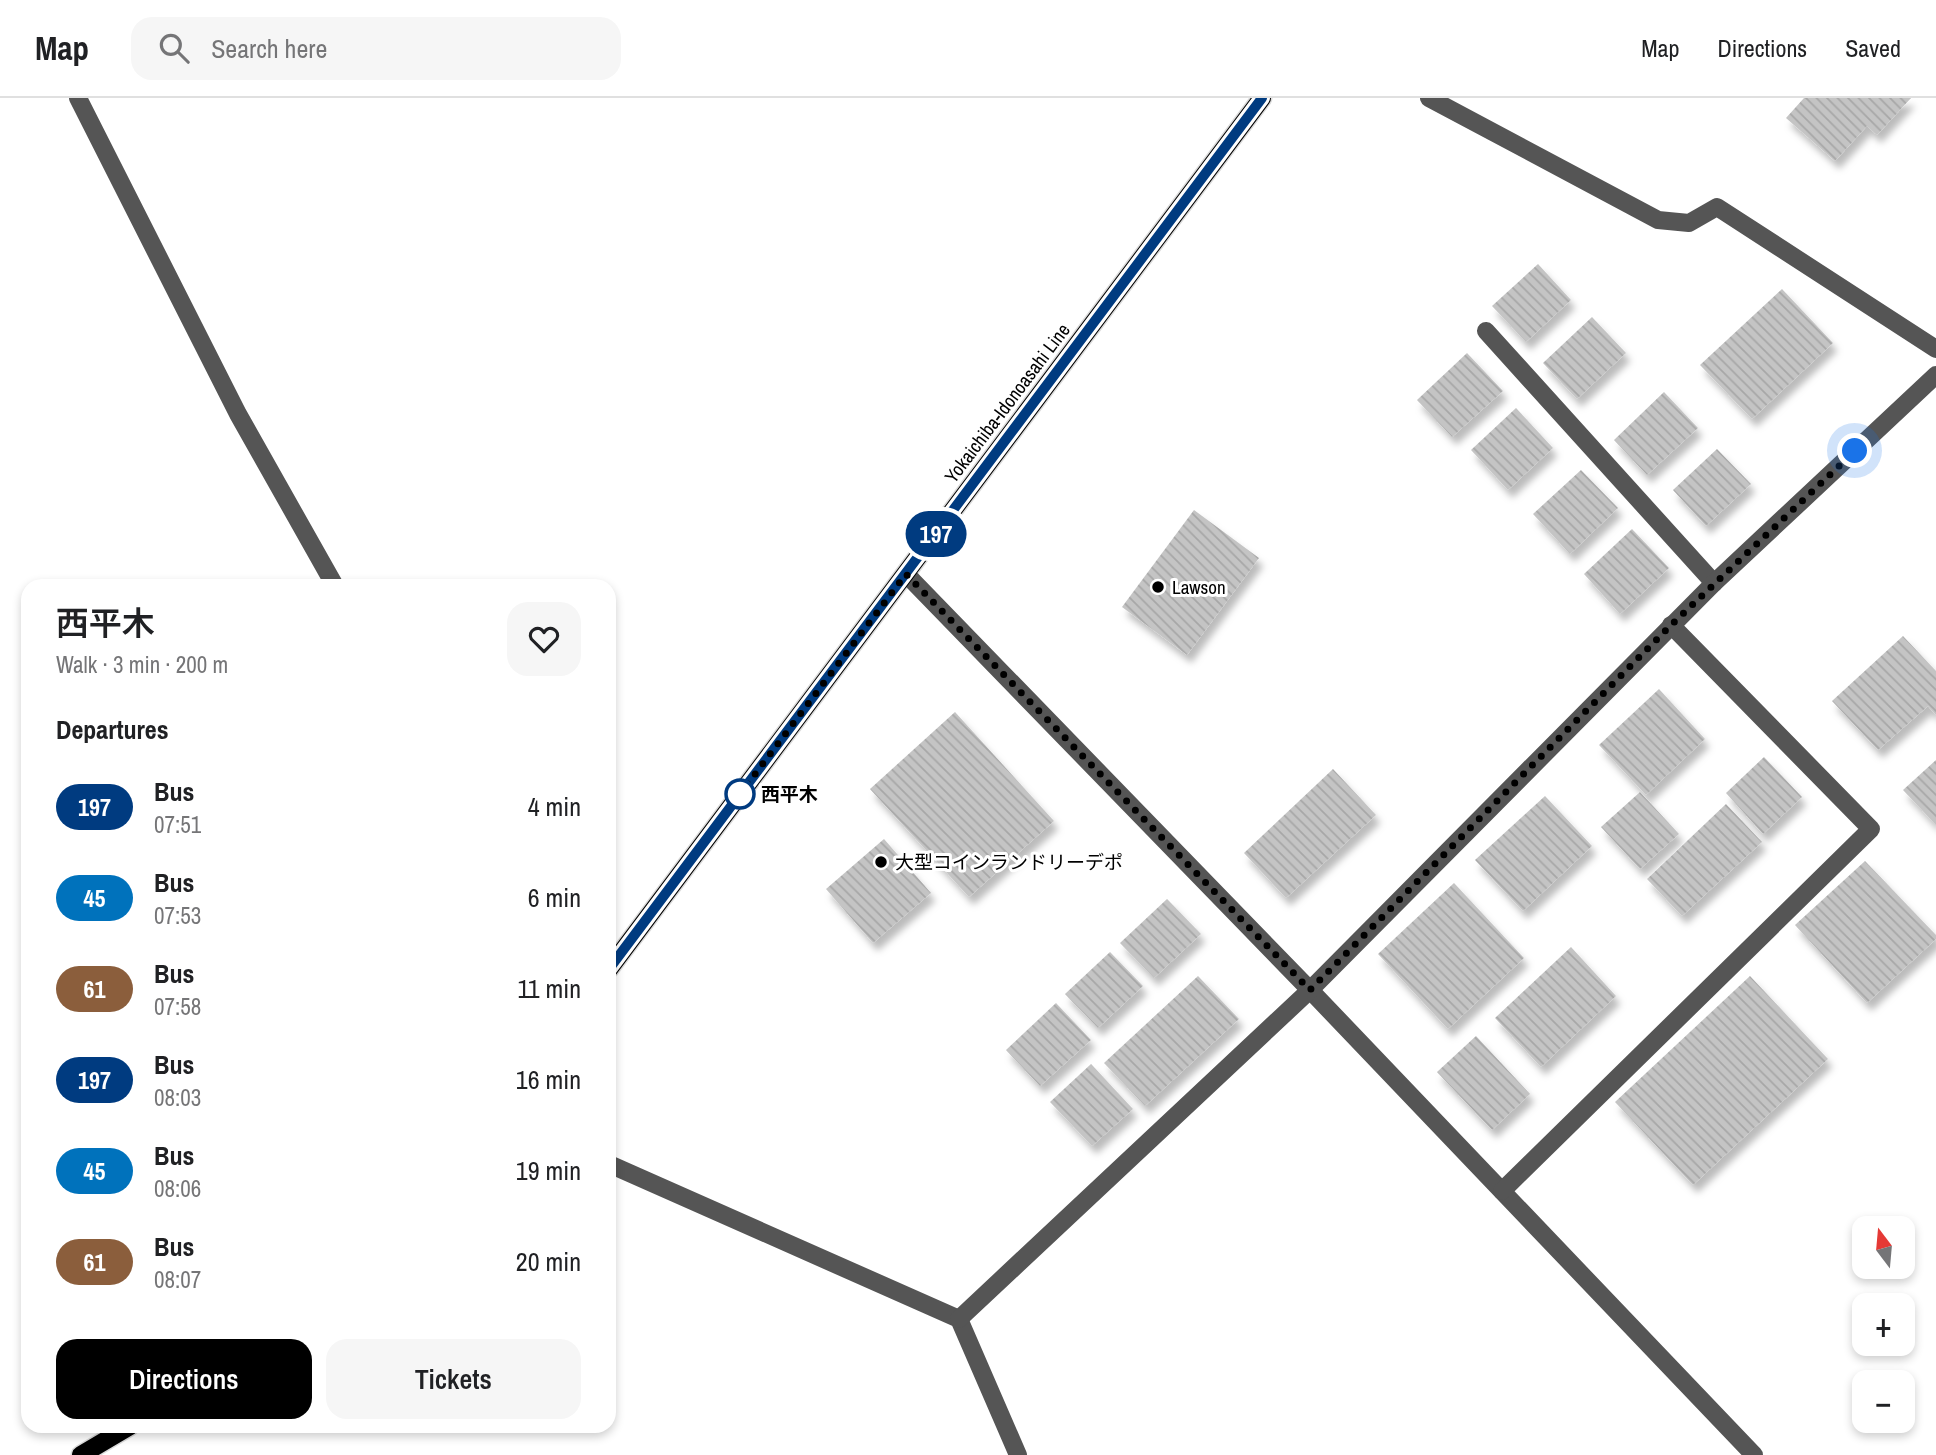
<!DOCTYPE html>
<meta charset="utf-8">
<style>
:root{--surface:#fff;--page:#f6f6f6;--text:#202124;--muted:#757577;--line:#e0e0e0;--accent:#000}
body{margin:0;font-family:"Archivo Narrow","Noto Sans JP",sans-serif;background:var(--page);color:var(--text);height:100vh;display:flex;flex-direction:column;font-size:26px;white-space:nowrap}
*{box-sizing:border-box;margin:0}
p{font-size:23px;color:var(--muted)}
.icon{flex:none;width:38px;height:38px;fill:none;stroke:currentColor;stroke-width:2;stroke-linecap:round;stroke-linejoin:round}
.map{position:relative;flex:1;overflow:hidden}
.drawer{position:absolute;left:21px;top:481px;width:595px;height:854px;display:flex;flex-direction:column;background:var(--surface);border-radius:21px;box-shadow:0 4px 10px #0003}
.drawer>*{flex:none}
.badge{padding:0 14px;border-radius:23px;font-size:24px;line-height:46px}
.needle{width:46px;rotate:344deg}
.fabs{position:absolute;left:1852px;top:1118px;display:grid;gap:14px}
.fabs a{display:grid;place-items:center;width:63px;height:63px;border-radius:14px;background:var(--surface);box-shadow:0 4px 10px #0003;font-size:35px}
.you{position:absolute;width:35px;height:35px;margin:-18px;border:5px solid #fff;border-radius:50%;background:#1a73e8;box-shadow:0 0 0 10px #1a73e833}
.map>.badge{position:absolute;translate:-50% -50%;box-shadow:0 0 0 4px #fff}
h2{padding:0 35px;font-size:26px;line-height:63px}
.round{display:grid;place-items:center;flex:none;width:74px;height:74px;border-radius:21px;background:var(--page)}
.headline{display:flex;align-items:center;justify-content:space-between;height:119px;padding:0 35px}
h1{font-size:33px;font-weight:600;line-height:52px}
.cta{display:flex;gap:14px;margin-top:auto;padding:14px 35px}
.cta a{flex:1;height:80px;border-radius:21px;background:var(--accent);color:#fff;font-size:28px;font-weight:600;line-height:80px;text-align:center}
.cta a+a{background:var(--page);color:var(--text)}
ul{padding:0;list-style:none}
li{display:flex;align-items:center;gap:21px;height:91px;padding:0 35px}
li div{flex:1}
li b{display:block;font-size:26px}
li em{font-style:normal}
li .badge{min-width:77px;font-weight:700;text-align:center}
header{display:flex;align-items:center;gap:42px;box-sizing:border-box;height:98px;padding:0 35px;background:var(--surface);border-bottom:2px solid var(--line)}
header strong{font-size:33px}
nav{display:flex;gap:38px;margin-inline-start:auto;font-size:24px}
.search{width:490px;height:63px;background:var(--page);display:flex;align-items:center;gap:18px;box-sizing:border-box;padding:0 24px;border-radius:21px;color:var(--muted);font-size:26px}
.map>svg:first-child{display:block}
</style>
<header>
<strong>Map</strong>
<div class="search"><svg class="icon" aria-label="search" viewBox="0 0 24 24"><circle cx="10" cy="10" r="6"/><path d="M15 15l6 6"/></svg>Search here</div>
<nav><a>Map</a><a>Directions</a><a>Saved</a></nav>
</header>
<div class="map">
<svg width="1936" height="1357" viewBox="0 0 1936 1357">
<defs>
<pattern id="building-back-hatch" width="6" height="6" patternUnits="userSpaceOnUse" patternTransform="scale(1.75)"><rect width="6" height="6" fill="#c4c4c4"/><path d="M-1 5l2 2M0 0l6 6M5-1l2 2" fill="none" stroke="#a7a7a7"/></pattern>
<filter id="shadow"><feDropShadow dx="4.5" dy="8" stdDeviation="3.5" flood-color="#0004"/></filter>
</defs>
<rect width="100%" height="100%" fill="#fff"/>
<g fill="url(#building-back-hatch)" filter="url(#shadow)">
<polygon points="1804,0 1911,0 1877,37 1867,28 1835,63 1786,20"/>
<polygon points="1538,166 1571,202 1526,244 1492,208"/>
<polygon points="1782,191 1833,245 1752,321 1700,267"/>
<polygon points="1592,219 1626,255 1577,301 1543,265"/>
<polygon points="1467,255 1503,293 1452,339 1417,302"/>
<polygon points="1664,294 1698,330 1647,377 1614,342"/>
<polygon points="1516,310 1553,350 1508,392 1471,352"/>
<polygon points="1717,351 1751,386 1706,428 1673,392"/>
<polygon points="1581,372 1618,410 1570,456 1533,416"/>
<polygon points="1194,412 1259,460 1187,557 1122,509"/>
<polygon points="1632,431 1669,470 1620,516 1584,476"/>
<polygon points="1903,538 1936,573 1936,617 1928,608 1878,652 1832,603"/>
<polygon points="1659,591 1705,641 1646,697 1599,647"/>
<polygon points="955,614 1054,723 969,799 870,691"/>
<polygon points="1764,659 1802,699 1763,736 1726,695"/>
<polygon points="1936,662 1936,727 1903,692"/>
<polygon points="1333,671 1376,717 1286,800 1244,755"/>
<polygon points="1640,694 1679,736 1640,771 1601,729"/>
<polygon points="1545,698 1592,748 1523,813 1475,762"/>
<polygon points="1726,706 1762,744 1682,818 1647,781"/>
<polygon points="884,741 931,795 873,845 826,791"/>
<polygon points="1865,763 1936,837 1936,841 1867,905 1795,827"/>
<polygon points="1454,785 1524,860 1448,931 1378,856"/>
<polygon points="1167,801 1201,836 1154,880 1120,845"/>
<polygon points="1571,849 1616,898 1541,969 1495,920"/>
<polygon points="1110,854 1143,888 1098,930 1065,896"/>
<polygon points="1198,878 1239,921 1145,1008 1104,965"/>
<polygon points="1750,878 1828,961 1693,1087 1615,1004"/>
<polygon points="1056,905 1091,942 1040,988 1006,952"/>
<polygon points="1476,938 1530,996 1492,1032 1437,974"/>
<polygon points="1091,966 1133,1011 1092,1048 1050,1004"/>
</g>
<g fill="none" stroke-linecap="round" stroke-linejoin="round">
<defs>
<g id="major">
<polyline points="609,871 1262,0"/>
<polyline points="81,1357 130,1328"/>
</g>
</defs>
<use href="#major" stroke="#dbdbdb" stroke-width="21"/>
<g stroke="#555" stroke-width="18">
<polyline points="78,0 238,316 335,488"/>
<polyline points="1429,0 1658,122 1689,125 1717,109 1936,251"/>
<polyline points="1486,233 1714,485"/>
<polyline points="906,476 1310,892 1754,1357"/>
<polyline points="609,1066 959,1221 1018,1357"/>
<polyline points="1502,1093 1871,731 1671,527"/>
<polyline points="959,1221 1310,892 1714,485 1936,277"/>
</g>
<use href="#major" stroke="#000" stroke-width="18"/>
</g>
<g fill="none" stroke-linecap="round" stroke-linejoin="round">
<defs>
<polyline id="line" points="609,871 1262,0"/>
</defs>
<use href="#line" stroke="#fff" stroke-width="16"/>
<use href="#line" stroke="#003b80" stroke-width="10"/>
<polyline stroke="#000" stroke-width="7" stroke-dasharray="0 12.6" points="740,696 906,476 1310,892 1671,527 1855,353"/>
</g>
<g fill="#000" stroke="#fff" stroke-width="2.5">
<circle cx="1158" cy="489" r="7"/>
<circle cx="881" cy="764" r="7"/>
</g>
<circle fill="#fff" stroke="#003b80" stroke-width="3.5" cx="740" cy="696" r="14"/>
<g text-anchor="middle" stroke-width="6" stroke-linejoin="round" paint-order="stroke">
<g font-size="19" fill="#000" stroke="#fff">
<text transform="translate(1007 305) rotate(-53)" y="7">Yokaichiba-Idonoasahi Line</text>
</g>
<g font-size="19" fill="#000" stroke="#fff" text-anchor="start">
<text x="1172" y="496">Lawson</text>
<text x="895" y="771">大型コインランドリーデポ</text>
</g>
<g font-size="19" font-weight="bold" fill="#000" stroke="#fff" text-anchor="start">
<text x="761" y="703">西平木</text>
</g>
</g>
</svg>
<div class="fabs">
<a><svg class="needle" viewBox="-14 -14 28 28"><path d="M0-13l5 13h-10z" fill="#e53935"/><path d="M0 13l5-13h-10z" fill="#757577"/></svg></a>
<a>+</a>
<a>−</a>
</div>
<div class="you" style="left:1855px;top:353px"></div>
<b class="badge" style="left:936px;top:436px;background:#003b80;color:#fff">197</b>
<section class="drawer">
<div class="headline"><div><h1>西平木</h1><p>Walk · 3 min · 200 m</p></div><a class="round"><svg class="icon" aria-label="heart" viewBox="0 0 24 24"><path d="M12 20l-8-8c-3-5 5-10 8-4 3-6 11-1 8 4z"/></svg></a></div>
<h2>Departures</h2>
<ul>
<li><span class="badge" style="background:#003b80;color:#fff">197</span><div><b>Bus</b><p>07:51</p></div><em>4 min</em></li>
<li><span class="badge" style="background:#0072bc;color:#fff">45</span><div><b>Bus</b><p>07:53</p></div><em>6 min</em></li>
<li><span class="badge" style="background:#8b5e3c;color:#fff">61</span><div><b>Bus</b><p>07:58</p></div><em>11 min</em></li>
<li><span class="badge" style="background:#003b80;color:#fff">197</span><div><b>Bus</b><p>08:03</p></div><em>16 min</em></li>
<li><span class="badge" style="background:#0072bc;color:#fff">45</span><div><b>Bus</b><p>08:06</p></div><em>19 min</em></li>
<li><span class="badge" style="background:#8b5e3c;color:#fff">61</span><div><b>Bus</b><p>08:07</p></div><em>20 min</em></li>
</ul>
<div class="cta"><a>Directions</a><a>Tickets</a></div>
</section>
</div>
